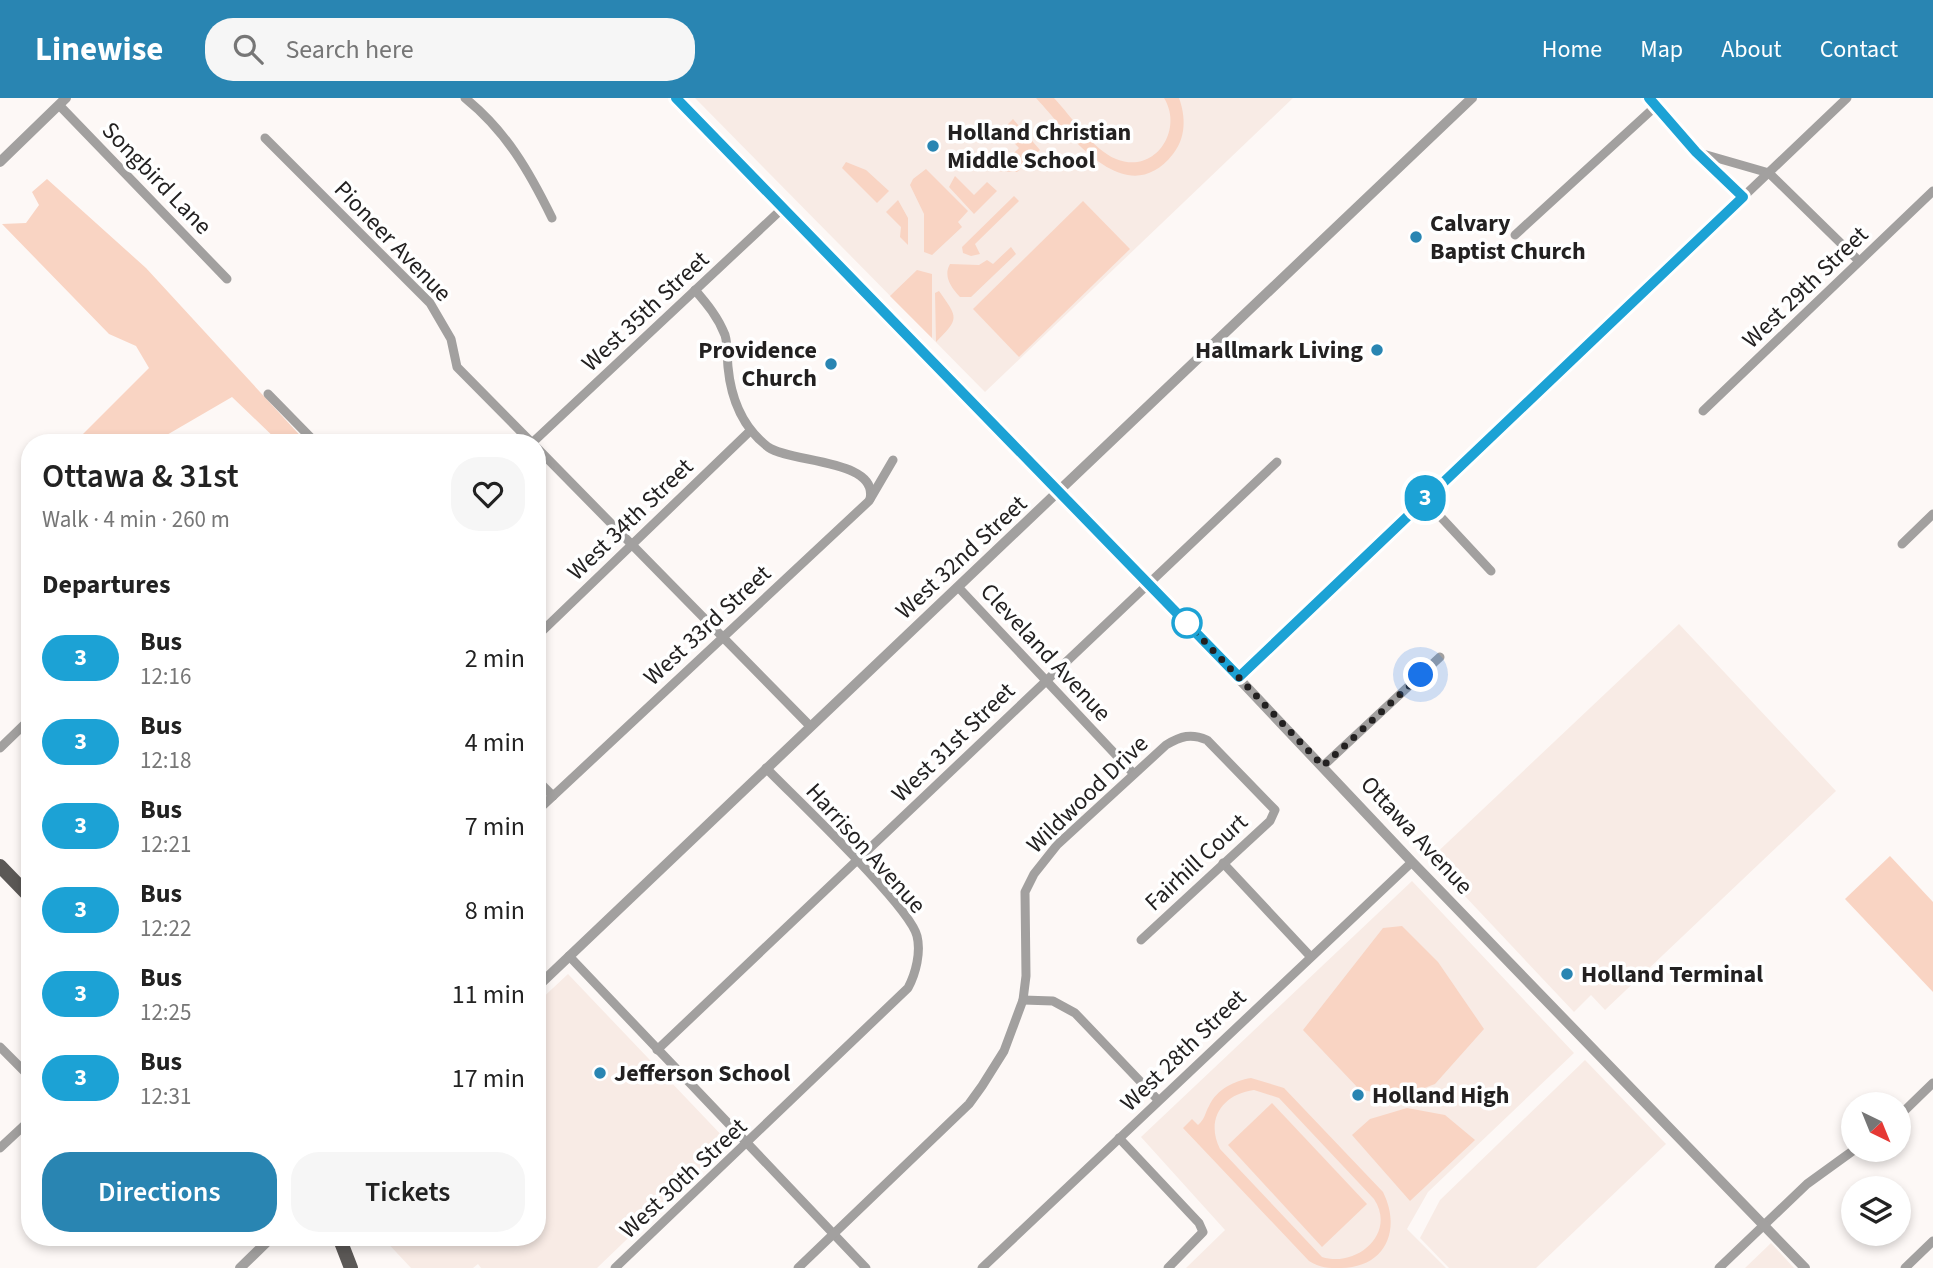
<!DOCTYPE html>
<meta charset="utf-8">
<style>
:root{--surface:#fff;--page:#f6f6f6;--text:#222;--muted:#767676;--accent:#2985b2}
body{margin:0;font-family:"Source Sans 3",sans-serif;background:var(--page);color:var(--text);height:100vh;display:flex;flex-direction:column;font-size:26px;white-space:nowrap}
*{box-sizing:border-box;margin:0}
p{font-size:23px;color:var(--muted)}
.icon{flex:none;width:38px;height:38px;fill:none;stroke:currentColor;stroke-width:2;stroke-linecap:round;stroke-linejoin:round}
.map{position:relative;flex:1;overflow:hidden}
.panel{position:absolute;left:21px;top:336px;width:525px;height:812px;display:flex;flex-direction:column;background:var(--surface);border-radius:28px;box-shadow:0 4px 10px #0003}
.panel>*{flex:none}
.badge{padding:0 14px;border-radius:23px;font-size:24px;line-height:46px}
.needle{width:46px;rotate:137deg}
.tools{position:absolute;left:1841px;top:994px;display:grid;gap:14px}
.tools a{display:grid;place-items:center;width:70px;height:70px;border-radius:50%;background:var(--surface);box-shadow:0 4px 10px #0003;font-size:35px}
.you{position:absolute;width:35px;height:35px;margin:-18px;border:5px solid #fff;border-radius:50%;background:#1a73e8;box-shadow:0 0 0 10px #1a73e833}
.map>.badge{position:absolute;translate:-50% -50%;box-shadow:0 0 0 4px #fff}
h2{padding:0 21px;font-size:26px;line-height:63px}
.round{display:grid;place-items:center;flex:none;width:74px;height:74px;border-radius:28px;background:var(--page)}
.summary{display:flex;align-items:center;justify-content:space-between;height:119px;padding:0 21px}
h1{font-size:33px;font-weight:600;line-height:52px}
.primary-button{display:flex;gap:14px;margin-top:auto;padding:14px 21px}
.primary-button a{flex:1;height:80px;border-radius:28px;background:var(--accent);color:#fff;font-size:28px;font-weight:600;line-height:80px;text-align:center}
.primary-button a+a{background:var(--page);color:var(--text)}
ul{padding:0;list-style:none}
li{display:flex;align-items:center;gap:21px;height:84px;padding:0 21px}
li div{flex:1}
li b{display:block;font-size:26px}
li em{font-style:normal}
li .badge{min-width:77px;font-weight:700;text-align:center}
header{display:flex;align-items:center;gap:42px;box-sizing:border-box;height:98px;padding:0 35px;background:var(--accent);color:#fff}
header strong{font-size:33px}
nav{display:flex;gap:38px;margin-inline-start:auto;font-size:24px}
.search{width:490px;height:63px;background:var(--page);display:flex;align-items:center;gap:18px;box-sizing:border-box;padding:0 24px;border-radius:28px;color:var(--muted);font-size:26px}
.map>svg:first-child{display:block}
</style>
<header>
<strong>Linewise</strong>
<div class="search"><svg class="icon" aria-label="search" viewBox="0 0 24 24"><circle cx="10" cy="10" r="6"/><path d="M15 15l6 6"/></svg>Search here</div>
<nav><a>Home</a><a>Map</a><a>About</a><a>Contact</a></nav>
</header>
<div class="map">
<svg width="1933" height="1170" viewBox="0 0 1933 1170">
<rect width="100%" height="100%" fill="#fdf8f6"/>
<g fill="#f8ebe5">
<polygon points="695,0 1293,0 985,294"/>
<polygon points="1679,526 1836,693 1605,912 1591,897 1574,914 1430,761"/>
<polygon points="1412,783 1574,955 1428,1094 1407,1131 1446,1170 1186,1170 1225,1132 1141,1039"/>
<polygon points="568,876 728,1044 597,1170 481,1170 478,1166 473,1170 411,1170 382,1139 537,1139 537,905"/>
<polygon points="1585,962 1666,1046 1536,1170 1449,1170 1420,1140 1440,1102"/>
<polygon points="1771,1145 1794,1170 1745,1170"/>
</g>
<g fill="#f9d4c3" fill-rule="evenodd">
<path d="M1036 0H1054C1072 19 1092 51 1116 61 1155 77 1184 32 1164 0H1179C1186 19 1186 40 1173 56 1125 117 1067 33 1036 0Z"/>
<polygon points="1013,21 1040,52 1017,74 995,73 1019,50 1002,32"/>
<polygon points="846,64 866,72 889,93 877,105 842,70"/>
<polygon points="926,71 968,113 958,124 962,129 932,157 924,154 924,116 910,87 913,81"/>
<polygon points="955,78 974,97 987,84 997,93 974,116 949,89"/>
<polygon points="47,81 146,170 307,345 280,345 232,299 153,345 74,345 149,270 136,248 109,236 2,126 26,125 39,107 32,94"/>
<polygon points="1014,98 1019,103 975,146 980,156 971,158 963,155 962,149"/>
<polygon points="898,102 908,120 908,147 900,139 901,129 886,114"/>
<polygon points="1083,103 1130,151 1019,259 973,211"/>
<path d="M1011 149 1016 156 971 199H960C951 189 943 178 950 166L979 167 987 162 993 166Z"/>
<polygon points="917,172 932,176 932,240 890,198"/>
<path d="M939 193C958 220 960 220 936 244L935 195Z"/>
<polygon points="1890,758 1933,804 1933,894 1845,801"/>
<polygon points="1402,828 1438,864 1484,931 1435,986 1398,1000 1359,991 1303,932 1383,830"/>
<path d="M1251 980 1284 990 1383 1094C1402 1132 1385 1170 1341 1170 1328 1170 1320 1170 1309 1163L1183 1030 1192 1021 1198 1027C1205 1021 1205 1015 1209 1008 1217 991 1234 983 1251 980ZM1254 992 1279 1000 1374 1101C1397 1136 1356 1170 1322 1159L1220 1051C1205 1021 1223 996 1254 992Z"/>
<polygon points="1272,1005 1367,1106 1322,1149 1228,1047"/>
<polygon points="1407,1010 1445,1017 1475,1042 1410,1103 1352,1037 1370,1021"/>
</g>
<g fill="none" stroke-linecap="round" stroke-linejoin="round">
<g stroke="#a2a09f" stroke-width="9">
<path d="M465 0C506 33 529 73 552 120"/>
<polyline points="1649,0 1696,54 1743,99"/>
<polyline points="59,7 227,181"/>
<polyline points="265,40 430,205 451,241 457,269 532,345"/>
<polyline points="1696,54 1769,75 1859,163"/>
<polyline points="1515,137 1656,8"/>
<path d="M695 192C707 206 718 219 725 237 728 247 727 259 728 269 731 301 742 329 768 349 790 365 879 361 870 401"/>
<polyline points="268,296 316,345"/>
<polyline points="1703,313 1933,93"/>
<polyline points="532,345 784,109"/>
<polyline points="537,350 810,628"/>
<polyline points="1424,401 1491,473"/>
<polyline points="1902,446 1933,416"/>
<polyline points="959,490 1133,675"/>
<polyline points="537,538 750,333"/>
<polyline points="1239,579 1847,0"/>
<polyline points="0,650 30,621"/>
<polyline points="1323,668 1440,559"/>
<polyline points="537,682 553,698"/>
<polyline points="537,713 869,403 893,362"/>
<polyline points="1223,765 1310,858"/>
<polyline points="569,858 866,1170"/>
<polyline points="1023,902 1053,903 1075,915 1158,1002"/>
<polyline points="0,949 30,979"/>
<polyline points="657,952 1277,364"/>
<polyline points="1899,1018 1933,985"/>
<polyline points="1119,1040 1199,1125 1203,1134 1168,1170"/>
<polyline points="0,1050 30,1022"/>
<path d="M615 1170 908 890C916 875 921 854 917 838 910 808 794 699 766 670"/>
<path d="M798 1170 969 1006 982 988 1004 953 1023 902 1026 878 1025 794 1034 776 1057 747 1166 647C1181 638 1191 635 1207 642L1275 712 1270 723 1141 842"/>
<polyline points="982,1170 1412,764"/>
<polyline points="1719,1170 1807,1086 1854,1052"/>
<polyline points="1905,1170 1933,1143"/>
</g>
<g stroke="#a2a09f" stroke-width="10">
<polyline points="676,0 1070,402 1412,764 1805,1170"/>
<polyline points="0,64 66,0"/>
<polyline points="537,889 1472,0"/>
<polyline points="240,1170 272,1139"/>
</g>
<g stroke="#5b5856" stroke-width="14">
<polyline points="0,768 30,799"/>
<polyline points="339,1139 351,1170"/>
</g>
</g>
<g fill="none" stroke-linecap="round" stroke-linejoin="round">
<defs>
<polyline id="line" points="676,0 1239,579 1743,99 1696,54 1649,0"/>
</defs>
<use href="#line" stroke="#fff" stroke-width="16"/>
<use href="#line" stroke="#1ca2d5" stroke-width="10"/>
<polyline stroke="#232121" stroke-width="7" stroke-dasharray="0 12.6" points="1187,525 1323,668 1421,577"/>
</g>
<g fill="#2985b2" stroke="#fff" stroke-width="2.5">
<circle cx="933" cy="48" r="7"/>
<circle cx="1416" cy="139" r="7"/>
<circle cx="1377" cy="252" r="7"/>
<circle cx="831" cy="266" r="7"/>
<circle cx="1567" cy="876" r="7"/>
<circle cx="600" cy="975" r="7"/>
<circle cx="1358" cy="997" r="7"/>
</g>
<circle fill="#fff" stroke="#1ca2d5" stroke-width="3.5" cx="1187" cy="525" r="14"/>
<g text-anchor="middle" stroke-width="7" stroke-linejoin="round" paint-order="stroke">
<g font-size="24" font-weight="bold" fill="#232121" stroke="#fff" text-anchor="start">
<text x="947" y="42">Holland Christian<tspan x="947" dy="28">Middle School</tspan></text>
<text x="1430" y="133">Calvary<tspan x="1430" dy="28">Baptist Church</tspan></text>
<text x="817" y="260" text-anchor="end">Providence<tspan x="817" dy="28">Church</tspan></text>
<text x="1363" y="260" text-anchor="end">Hallmark Living</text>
<text x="1581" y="884">Holland Terminal</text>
<text x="614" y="983">Jefferson School</text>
<text x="1372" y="1005">Holland High</text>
</g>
<g font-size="24" fill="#232121" stroke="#fff">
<text transform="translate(157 80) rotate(46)" y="8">Songbird Lane</text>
<text transform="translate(393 143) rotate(46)" y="8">Pioneer Avenue</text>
<text transform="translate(1805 189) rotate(-44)" y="8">West 29th Street</text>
<text transform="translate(645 213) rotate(-43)" y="8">West 35th Street</text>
<text transform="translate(630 421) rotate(-44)" y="8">West 34th Street</text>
<text transform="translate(961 459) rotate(-43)" y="8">West 32nd Street</text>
<text transform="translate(707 527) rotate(-43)" y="8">West 33rd Street</text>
<text transform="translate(1046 554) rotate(47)" y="8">Cleveland Avenue</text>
<text transform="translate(953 644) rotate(-44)" y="8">West 31st Street</text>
<text transform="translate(1087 696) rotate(-44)" y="8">Wildwood Drive</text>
<text transform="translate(1417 737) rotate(47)" y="8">Ottawa Avenue</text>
<text transform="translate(866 750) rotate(48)" y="8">Harrison Avenue</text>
<text transform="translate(1196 764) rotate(-43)" y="8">Fairhill Court</text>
<text transform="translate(1183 952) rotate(-44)" y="8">West 28th Street</text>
<text transform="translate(683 1080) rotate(-43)" y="8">West 30th Street</text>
</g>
</g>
</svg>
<div class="tools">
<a><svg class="needle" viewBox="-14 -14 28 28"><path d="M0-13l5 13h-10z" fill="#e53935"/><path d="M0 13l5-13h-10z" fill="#767676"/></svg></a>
<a><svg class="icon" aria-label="layers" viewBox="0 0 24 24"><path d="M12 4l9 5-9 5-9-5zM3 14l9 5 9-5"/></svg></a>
</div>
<div class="you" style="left:1421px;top:577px"></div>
<b class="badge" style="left:1425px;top:400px;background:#1ca2d5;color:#fff">3</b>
<section class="panel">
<div class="summary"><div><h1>Ottawa &amp; 31st</h1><p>Walk · 4 min · 260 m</p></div><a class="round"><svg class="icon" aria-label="heart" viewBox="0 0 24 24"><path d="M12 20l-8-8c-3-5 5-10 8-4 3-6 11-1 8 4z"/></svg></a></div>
<h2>Departures</h2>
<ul>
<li><span class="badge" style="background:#1ca2d5;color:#fff">3</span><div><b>Bus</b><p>12:16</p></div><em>2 min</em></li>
<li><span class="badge" style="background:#1ca2d5;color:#fff">3</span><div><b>Bus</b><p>12:18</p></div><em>4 min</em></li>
<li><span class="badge" style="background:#1ca2d5;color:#fff">3</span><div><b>Bus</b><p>12:21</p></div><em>7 min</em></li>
<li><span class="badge" style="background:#1ca2d5;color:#fff">3</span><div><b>Bus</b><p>12:22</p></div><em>8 min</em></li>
<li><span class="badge" style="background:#1ca2d5;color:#fff">3</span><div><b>Bus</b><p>12:25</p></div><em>11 min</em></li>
<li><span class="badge" style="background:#1ca2d5;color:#fff">3</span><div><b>Bus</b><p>12:31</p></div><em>17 min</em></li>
</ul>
<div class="primary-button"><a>Directions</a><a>Tickets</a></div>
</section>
</div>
